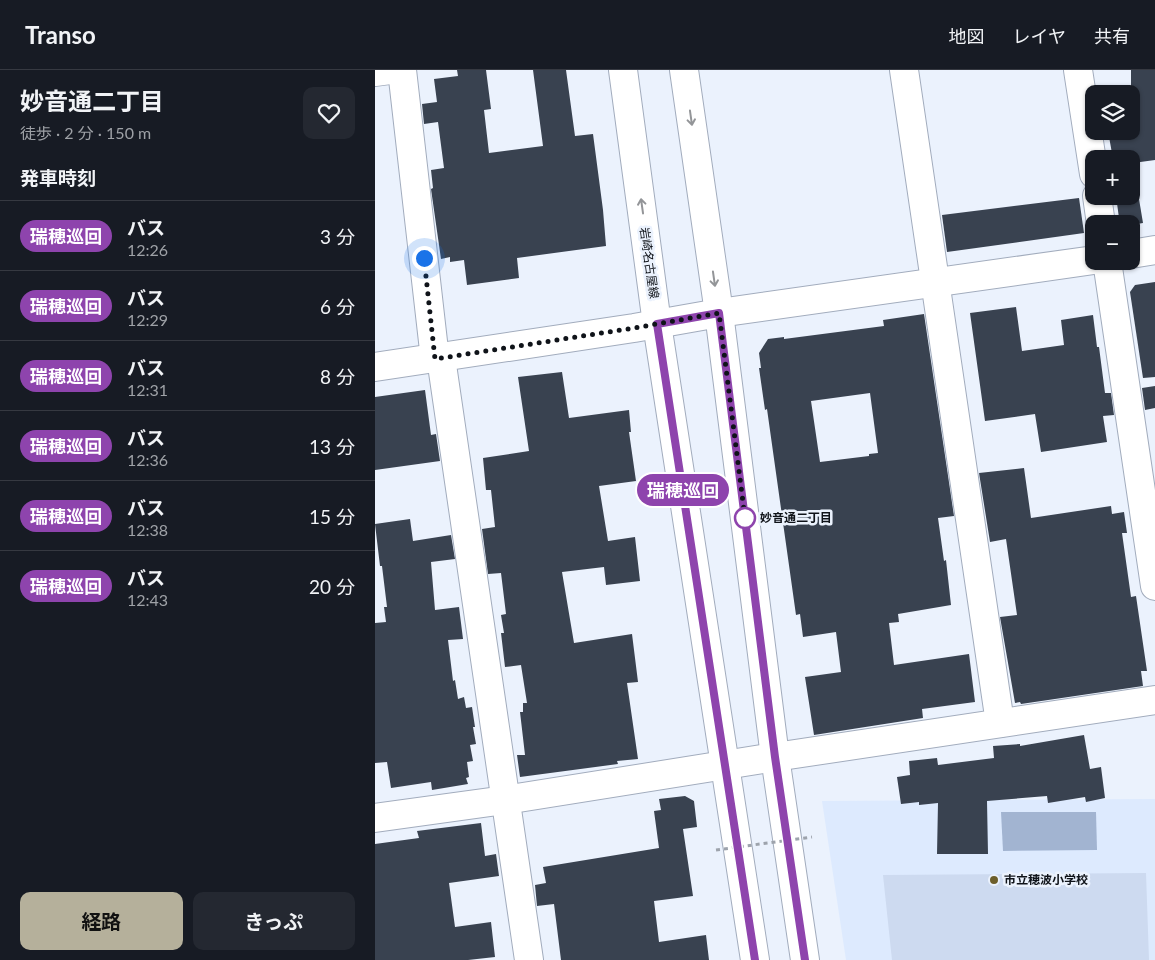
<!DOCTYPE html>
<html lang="ja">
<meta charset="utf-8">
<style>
:root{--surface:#171b24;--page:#242831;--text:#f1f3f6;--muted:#9ea1a6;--line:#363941;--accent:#b5b09b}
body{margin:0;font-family:Lato,"Noto Sans JP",sans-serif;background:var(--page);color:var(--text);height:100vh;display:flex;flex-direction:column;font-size:19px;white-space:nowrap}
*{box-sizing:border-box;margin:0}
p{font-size:16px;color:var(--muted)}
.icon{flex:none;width:28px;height:28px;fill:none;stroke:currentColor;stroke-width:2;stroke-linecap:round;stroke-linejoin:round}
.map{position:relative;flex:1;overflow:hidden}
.panel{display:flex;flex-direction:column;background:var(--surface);width:375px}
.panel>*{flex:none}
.badge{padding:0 10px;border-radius:16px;font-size:18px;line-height:32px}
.buttons{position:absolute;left:710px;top:15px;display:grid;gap:10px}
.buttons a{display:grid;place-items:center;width:55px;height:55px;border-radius:10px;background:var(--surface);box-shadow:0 1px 4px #0004;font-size:25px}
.you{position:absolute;width:25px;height:25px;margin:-12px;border:4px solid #fff;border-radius:50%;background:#1a73e8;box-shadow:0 0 0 8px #1a73e833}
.map>.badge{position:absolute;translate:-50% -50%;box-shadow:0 0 0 2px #fff}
h2{padding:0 20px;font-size:19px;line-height:45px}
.round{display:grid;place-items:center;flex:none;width:52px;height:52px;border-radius:10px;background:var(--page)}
.headline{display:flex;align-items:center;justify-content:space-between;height:85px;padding:0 20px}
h1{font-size:24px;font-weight:700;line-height:38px}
.action{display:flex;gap:10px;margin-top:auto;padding:10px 20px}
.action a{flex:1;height:58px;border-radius:10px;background:var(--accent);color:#111;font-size:20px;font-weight:700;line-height:58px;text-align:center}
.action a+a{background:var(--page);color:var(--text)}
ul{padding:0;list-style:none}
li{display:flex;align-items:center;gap:15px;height:70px;padding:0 20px;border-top:1px solid var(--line)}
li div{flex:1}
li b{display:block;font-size:19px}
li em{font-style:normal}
li .badge{min-width:55px;font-weight:700;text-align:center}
header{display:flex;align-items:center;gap:30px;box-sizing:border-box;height:70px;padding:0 25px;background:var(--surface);border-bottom:1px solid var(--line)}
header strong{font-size:24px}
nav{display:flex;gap:28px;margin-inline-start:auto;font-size:18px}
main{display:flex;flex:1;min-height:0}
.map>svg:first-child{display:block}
</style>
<header>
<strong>Transo</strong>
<nav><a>地図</a><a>レイヤ</a><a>共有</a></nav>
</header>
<main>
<section class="panel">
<div class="headline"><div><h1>妙音通二丁目</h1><p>徒歩 · 2 分 · 150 m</p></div><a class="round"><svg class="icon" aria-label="heart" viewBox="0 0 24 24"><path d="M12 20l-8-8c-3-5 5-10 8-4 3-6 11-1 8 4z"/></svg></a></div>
<h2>発車時刻</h2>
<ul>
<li><span class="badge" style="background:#8e44ad;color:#fff">瑞穂巡回</span><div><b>バス</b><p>12:26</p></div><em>3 分</em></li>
<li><span class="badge" style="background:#8e44ad;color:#fff">瑞穂巡回</span><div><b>バス</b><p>12:29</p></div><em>6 分</em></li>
<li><span class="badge" style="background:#8e44ad;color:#fff">瑞穂巡回</span><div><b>バス</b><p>12:31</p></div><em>8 分</em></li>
<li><span class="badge" style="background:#8e44ad;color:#fff">瑞穂巡回</span><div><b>バス</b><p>12:36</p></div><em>13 分</em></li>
<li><span class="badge" style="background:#8e44ad;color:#fff">瑞穂巡回</span><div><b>バス</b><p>12:38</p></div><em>15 分</em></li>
<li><span class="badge" style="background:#8e44ad;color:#fff">瑞穂巡回</span><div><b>バス</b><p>12:43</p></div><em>20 分</em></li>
</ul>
<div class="action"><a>経路</a><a>きっぷ</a></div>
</section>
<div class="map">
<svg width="780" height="890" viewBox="0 0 780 890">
<rect width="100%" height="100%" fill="#ebf2fd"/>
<polygon fill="#ddeafe" points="780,729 780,890 471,890 447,731"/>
<polygon fill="#cddaf0" points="771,803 774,890 517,890 508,805"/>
<polygon fill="#a2b4d1" points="626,742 721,742 722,780 628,781"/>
<g fill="#394250" fill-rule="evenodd">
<polygon points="82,0 111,0 116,39 109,40 114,83 168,76 158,0 191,0 200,66 218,64 228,140 231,176 142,188 144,208 92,215 89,190 75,192 75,187 66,189 56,119 58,118 56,100 69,98 63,52 49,54 47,34 62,32 59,9 83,6"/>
<polygon points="756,0 780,0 780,90 758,93 768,153 756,155 756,154 752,154 744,148 741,126 756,126 756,89 738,89 733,61 756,61"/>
<polygon points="704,128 709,163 572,182 567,145"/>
<polygon points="780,212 780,307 768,308 755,222 760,215"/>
<polygon points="641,237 647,281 689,275 686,250 718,245 722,277 724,277 730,323 736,323 739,345 728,346 732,372 666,382 660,344 610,351 595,243"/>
<path d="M549 244 579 446 563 448 569 491 571 490 576 535 523 544 524 552 514 553 519 595 594 584 600 632 547 639 548 648 439 665 430 607 466 602 461 562 428 567 425 544 421 545 392 339 390 340 384 298H386L384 283 393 269 409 267V269L509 256 508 250ZM495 323 503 383 494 384V386L445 392 436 331Z"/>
<polygon points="187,302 194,348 254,340 256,362 254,362 261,411 224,416 233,471 260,467 265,511 231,515 229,497 187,502 199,573 257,564 263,612 252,613 263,689 242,691 243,694 145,707 142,685 150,685 145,642 148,642 148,633 152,633 146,595 130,597 126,563 129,563 126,545 131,544 126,503 113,504 107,459 120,457 116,420 111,420 108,388 154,381 143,307"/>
<polygon points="780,316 780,338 770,340 767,318"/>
<polygon points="50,320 56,365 61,364 65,391 0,400 0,327"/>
<polygon points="649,398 656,448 736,436 737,444 749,442 752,463 747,463 756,527 761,526 772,601 766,601 768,616 646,634 645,632 640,633 625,547 642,545 631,469 615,472 604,403"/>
<polygon points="35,449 38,471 76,465 80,489 56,492 60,540 84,537 88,569 73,570 78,611 80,610 83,629 89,627 91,638 97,637 100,657 98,657 101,674 95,675 98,691 92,692 94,707 91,708 93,714 57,720 56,712 16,718 12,692 0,693 0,553 11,552 9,537 12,537 7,496 5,496 0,454"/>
<polygon points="709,665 715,699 726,697 730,728 711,732 710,727 673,733 672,726 612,731 613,784 562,784 563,733 544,735 544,732 526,734 522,707 535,705 534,691 562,688 563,695 619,688 618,676 645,674 645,676"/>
<polygon points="310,726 319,731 322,757 308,759 318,826 279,831 284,872 331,865 334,890 186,890 179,834 162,836 160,815 171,813 168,797 284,778 279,741 286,740 284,729"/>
<polygon points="106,753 110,786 121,784 124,806 74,813 80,857 116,852 120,887 93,890 0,890 0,774 44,768 42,761"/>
</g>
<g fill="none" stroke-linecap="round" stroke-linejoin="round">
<defs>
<g id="minor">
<polyline points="27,0 60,289"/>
<polyline points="529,0 625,653"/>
<polyline points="703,0 719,104"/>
<polyline points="0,2 15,0"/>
<polyline points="722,126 726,154"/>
<polyline points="756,184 780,180"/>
<polyline points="732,191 780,516"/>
<polyline points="66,288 154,890"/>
<polyline points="0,297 259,258 344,243 719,190"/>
<polyline points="0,748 130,730 400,687 780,630"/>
</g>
<g id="major">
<polyline points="248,0 282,254 380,890"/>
<polyline points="309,0 344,243 400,687 430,890"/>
</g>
</defs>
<use href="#minor" stroke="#a2acbd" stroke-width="30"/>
<use href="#major" stroke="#a2acbd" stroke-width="30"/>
<use href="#minor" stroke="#fff" stroke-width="28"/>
<use href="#major" stroke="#fff" stroke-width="28"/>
<polyline stroke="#9da3ac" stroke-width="3" stroke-dasharray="4 4" stroke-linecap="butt" points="341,780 437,767"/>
</g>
<defs><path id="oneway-shaft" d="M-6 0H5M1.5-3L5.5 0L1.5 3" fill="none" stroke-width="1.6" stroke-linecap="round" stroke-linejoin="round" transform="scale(1.25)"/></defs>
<g stroke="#939598">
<use href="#oneway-shaft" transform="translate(316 48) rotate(82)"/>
<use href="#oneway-shaft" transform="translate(267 136) rotate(-98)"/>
<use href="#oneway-shaft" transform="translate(339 209) rotate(82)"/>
</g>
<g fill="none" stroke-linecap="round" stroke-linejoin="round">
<defs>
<polyline id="line" points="380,890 282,254 344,243 400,687 430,890"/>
</defs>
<use href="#line" stroke="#fff" stroke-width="11"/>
<use href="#line" stroke="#8e44ad" stroke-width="8"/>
<polyline stroke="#0f1319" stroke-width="5" stroke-dasharray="0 9" points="49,188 60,289 259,258 344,243 370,448"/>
</g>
<circle fill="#fff" stroke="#8e44ad" stroke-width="2.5" cx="370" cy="448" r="10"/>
<circle fill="#6c5e2b" stroke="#ebf2fd" stroke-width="2" cx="619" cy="810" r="5"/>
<g text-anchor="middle" stroke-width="5" stroke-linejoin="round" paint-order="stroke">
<g font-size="12" fill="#0f1319" stroke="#ebf2fd">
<text transform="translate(274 193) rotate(82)" y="4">岩崎名古屋線</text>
</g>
<g font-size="12" font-weight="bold" fill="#0f1319" stroke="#ebf2fd" text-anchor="start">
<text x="385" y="452">妙音通二丁目</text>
</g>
<g font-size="12" font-weight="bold" fill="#0f1319" stroke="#ebf2fd" text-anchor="start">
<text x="629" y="814">市立穂波小学校</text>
</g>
</g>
</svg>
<div class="buttons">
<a><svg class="icon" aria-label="layers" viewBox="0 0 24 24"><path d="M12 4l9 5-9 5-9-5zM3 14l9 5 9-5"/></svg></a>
<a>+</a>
<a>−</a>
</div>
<div class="you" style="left:49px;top:188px"></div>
<b class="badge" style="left:308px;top:420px;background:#8e44ad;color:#fff">瑞穂巡回</b>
</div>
</main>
